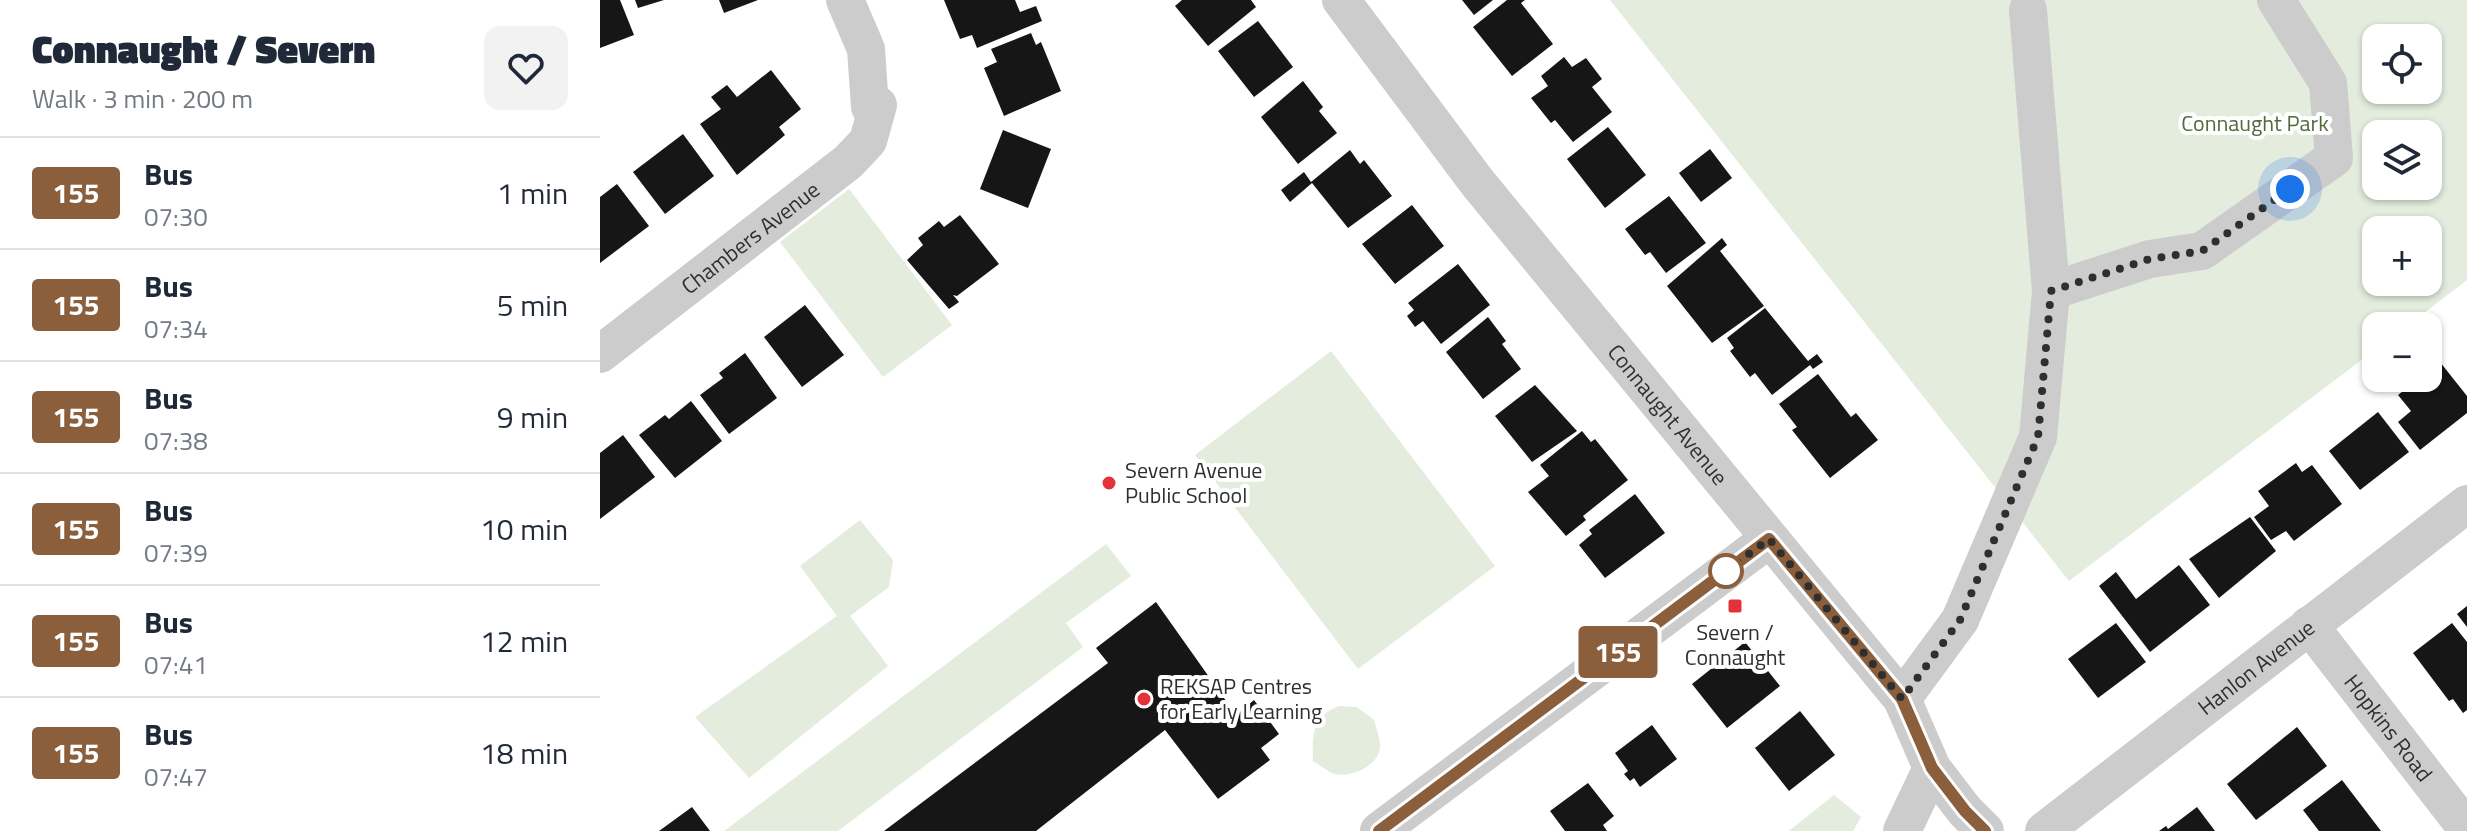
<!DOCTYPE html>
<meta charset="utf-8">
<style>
:root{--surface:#fff;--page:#f2f2f3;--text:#1f2937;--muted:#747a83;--line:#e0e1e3}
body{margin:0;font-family:"Titillium Web",sans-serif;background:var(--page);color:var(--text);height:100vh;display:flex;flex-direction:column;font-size:30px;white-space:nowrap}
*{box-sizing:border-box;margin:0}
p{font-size:26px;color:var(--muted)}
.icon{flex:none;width:44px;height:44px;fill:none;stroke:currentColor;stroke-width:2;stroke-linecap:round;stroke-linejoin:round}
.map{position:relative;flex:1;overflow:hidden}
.side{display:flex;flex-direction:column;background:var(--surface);width:600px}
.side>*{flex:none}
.badge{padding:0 16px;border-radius:6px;font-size:28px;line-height:52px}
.tools{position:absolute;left:1762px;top:24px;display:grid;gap:16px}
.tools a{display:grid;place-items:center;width:80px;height:80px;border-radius:16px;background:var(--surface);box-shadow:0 2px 6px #0004;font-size:40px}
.you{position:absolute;width:40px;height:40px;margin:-20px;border:6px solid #fff;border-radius:50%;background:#1a73e8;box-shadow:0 0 0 12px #1a73e833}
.map>.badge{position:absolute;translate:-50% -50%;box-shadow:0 0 0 4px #fff}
.round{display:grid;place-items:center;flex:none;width:84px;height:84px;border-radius:16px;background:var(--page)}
.overview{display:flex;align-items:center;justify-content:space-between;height:136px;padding:0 32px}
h1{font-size:38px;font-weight:800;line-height:60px}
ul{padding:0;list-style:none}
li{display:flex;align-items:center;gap:24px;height:112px;padding:0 32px;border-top:2px solid var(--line)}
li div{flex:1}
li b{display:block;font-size:30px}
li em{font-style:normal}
li .badge{min-width:88px;font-weight:700;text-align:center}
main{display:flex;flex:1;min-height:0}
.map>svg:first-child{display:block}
</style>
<main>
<section class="side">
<div class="overview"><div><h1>Connaught / Severn</h1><p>Walk · 3 min · 200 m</p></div><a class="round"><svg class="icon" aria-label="heart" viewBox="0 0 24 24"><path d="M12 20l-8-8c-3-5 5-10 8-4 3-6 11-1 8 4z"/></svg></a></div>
<ul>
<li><span class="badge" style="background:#8b5e3c;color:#fff">155</span><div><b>Bus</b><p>07:30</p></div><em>1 min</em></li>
<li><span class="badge" style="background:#8b5e3c;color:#fff">155</span><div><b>Bus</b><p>07:34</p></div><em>5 min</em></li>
<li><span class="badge" style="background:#8b5e3c;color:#fff">155</span><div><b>Bus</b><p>07:38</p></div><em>9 min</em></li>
<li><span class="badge" style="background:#8b5e3c;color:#fff">155</span><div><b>Bus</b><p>07:39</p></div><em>10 min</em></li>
<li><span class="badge" style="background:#8b5e3c;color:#fff">155</span><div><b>Bus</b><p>07:41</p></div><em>12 min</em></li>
<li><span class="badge" style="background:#8b5e3c;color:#fff">155</span><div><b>Bus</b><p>07:47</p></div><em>18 min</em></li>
</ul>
</section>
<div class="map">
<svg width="1867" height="831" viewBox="0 0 1867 831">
<rect width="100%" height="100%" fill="#fff"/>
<g fill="#e4ecdd" fill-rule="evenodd">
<path d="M1010 0H1867V280L1807 326H1776V349L1469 581ZM1776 38H1828V90H1776ZM1776 134H1828V186H1776ZM1776 230H1828V282H1776Z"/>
<polygon points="249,189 352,325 283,377 180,242"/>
<polygon points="731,351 895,566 758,669 595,455"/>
<polygon points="260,520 293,560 289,587 250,616 288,666 149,778 95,717 237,616 200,566"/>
<polygon points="506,544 531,576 466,623 483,647 238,831 124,831"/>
<path d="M739 706 757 707 774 720C776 728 780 737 780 746 780 765 752 778 735 774 728 772 720 765 713 761 712 736 712 716 739 706Z"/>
<polygon points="1234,795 1261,817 1253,831 1189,831"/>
</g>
<g fill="#161616">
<polygon points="0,0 20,0 34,35 0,48"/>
<polygon points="35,0 64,0 38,8"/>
<polygon points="119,0 158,0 124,13"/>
<polygon points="344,0 415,0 420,12 436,6 442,21 377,48 372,35 360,39"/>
<polygon points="582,0 651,0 656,7 608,46 575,6"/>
<polygon points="862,0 893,0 874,15"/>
<polygon points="907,0 925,0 921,3 953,44 912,76 873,27"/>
<polygon points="658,21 693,67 654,97 618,51"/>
<polygon points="431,33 436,45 441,42 461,91 404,116 384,68 397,62 391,49"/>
<polygon points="964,57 972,67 986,58 1002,79 992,87 1012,112 973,142 955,120 951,123 931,98 948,86 941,76"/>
<polygon points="171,70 201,109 179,127 185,135 137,175 100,124 121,109 111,97 127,85 137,97"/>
<polygon points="703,81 723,107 719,111 737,133 698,164 661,117"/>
<polygon points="1008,127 1046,175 1005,208 967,159"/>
<polygon points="403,130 451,149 428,208 380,189"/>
<polygon points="83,134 114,176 65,214 33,172"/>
<polygon points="1110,149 1132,178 1101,202 1079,173"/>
<polygon points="750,150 760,164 764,160 792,196 748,228 712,183 690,202 681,190 704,172 711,182"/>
<polygon points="17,184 49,226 0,263 0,197"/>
<polygon points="1069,196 1106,243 1066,273 1050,252 1045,255 1025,229"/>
<polygon points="812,205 844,246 795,284 762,244"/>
<polygon points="360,215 399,264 357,296 353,295 359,302 349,309 307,260 323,245 318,238 339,221 344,227"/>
<polygon points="1122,238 1127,245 1120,251 1164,306 1112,343 1067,286"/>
<polygon points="858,264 890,305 841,344 823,321 815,327 807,316 814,310 808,303"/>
<polygon points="205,305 244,355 202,387 164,337"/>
<polygon points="1165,308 1208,361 1217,354 1223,362 1213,369 1210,365 1172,395 1155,373 1150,377 1130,351 1134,348 1127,338"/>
<polygon points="888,317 906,341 902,344 921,369 883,399 846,352"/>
<polygon points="145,353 177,398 129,434 100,395 123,378 119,373"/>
<polygon points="1840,362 1867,396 1867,413 1820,450 1798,422 1811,411 1798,395 1820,378 1828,378 1828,372"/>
<polygon points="1218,374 1251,417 1256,413 1278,440 1230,478 1192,430 1197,427 1179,404"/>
<polygon points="935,385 977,431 932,462 895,416"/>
<polygon points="91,401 122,441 75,478 39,435 65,415 69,419"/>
<polygon points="1778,412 1809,452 1760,490 1729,451"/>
<polygon points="982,431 991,442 995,439 1028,480 983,516 986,520 966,536 928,492 949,476 940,465"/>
<polygon points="23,435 55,477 0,519 0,453"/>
<polygon points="1696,463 1702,472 1712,465 1742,504 1694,541 1686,531 1671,540 1654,517 1669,506 1658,491"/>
<polygon points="1035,494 1065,533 1005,578 979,545 992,534 989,530"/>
<polygon points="1650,517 1676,551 1619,598 1589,559"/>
<polygon points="1579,565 1610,605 1550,652 1499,586 1516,572 1536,599"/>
<polygon points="556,602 636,715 654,700 679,734 661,748 670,760 618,799 565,730 436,831 284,831 508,663 496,648"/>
<polygon points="1867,606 1867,627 1857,614"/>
<polygon points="1516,623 1546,662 1498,698 1468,659"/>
<polygon points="1852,623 1867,642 1867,710 1863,713 1853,699 1849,701 1813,653"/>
<polygon points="1145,642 1180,686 1127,728 1092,684"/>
<polygon points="1200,711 1235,755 1189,791 1155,748"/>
<polygon points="1052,725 1077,759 1040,787 1034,778 1030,781 1024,774 1028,771 1015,753"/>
<polygon points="1697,727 1727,766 1656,820 1627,784"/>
<polygon points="1742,780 1781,831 1719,831 1703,810"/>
<polygon points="988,783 1014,816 1003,825 1007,831 965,831 950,811"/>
<polygon points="92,807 110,831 59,831"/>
<polygon points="1597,807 1615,831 1559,831 1566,826 1568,829"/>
</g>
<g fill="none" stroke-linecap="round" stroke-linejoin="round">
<g stroke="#ccc" stroke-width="38">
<path id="s1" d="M741 0 877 182 1302 699 1332 768 1365 811 1385 831"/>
<polyline points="1428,10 1451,291"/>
<path id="s2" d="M0 354 248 162 268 141 278 105 270 107 266 49 245 0"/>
<path id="s3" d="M1709 625 1867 829"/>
<polyline points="1302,699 1360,620 1438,437 1451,291 1550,259 1602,251 1734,158 1728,83 1676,0"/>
<polyline points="779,831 1169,539"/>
<polyline points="1302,831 1332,768"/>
<path id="s4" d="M1444 831 1867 504"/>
</g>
</g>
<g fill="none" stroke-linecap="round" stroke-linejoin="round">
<defs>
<polyline id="line" points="779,831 1169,539 1302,699 1332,768 1365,811 1385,831"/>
</defs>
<use href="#line" stroke="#fff" stroke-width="18"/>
<use href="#line" stroke="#8b5e3c" stroke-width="12"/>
<polyline stroke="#2f2f2f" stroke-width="8" stroke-dasharray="0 14.4" points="1126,571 1169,539 1302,699 1360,620 1438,437 1451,291 1550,259 1602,251 1690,189"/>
</g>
<g fill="#e4323b" stroke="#fff" stroke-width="3">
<circle cx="509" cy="483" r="8"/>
<rect x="1127" y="598" width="16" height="16" rx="4"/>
<circle cx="544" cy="699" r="8"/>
</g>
<circle fill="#fff" stroke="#8b5e3c" stroke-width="4" cx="1126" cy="571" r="16"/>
<g text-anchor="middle" stroke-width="8" stroke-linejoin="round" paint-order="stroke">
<g font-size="22" fill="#516a3c" stroke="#fff">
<text x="1655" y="131">Connaught Park</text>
</g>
<g font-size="22" fill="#2f2f2f" stroke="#fff">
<text dy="8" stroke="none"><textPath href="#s2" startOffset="190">Chambers Avenue</textPath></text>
<text dy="8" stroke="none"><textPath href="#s1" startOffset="528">Connaught Avenue</textPath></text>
<text dy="8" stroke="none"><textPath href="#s4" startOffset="268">Hanlon Avenue</textPath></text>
<text dy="8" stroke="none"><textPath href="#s3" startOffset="130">Hopkins Road</textPath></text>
</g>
<g font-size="22" fill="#2f2f2f" stroke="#fff" text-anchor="start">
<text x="525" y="478">Severn Avenue<tspan x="525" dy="25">Public School</tspan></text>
<text x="1135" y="640" text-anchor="middle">Severn /<tspan x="1135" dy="25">Connaught</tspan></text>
<text x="560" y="694">REKSAP Centres<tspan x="560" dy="25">for Early Learning</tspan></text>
</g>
</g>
</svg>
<div class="tools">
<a><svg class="icon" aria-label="locate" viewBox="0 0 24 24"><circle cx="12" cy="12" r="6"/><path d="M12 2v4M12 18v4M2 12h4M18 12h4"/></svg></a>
<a><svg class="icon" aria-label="layers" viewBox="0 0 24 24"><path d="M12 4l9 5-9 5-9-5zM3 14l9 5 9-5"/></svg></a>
<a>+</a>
<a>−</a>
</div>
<div class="you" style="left:1690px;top:189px"></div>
<b class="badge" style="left:1018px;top:652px;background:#8b5e3c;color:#fff">155</b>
</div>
</main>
